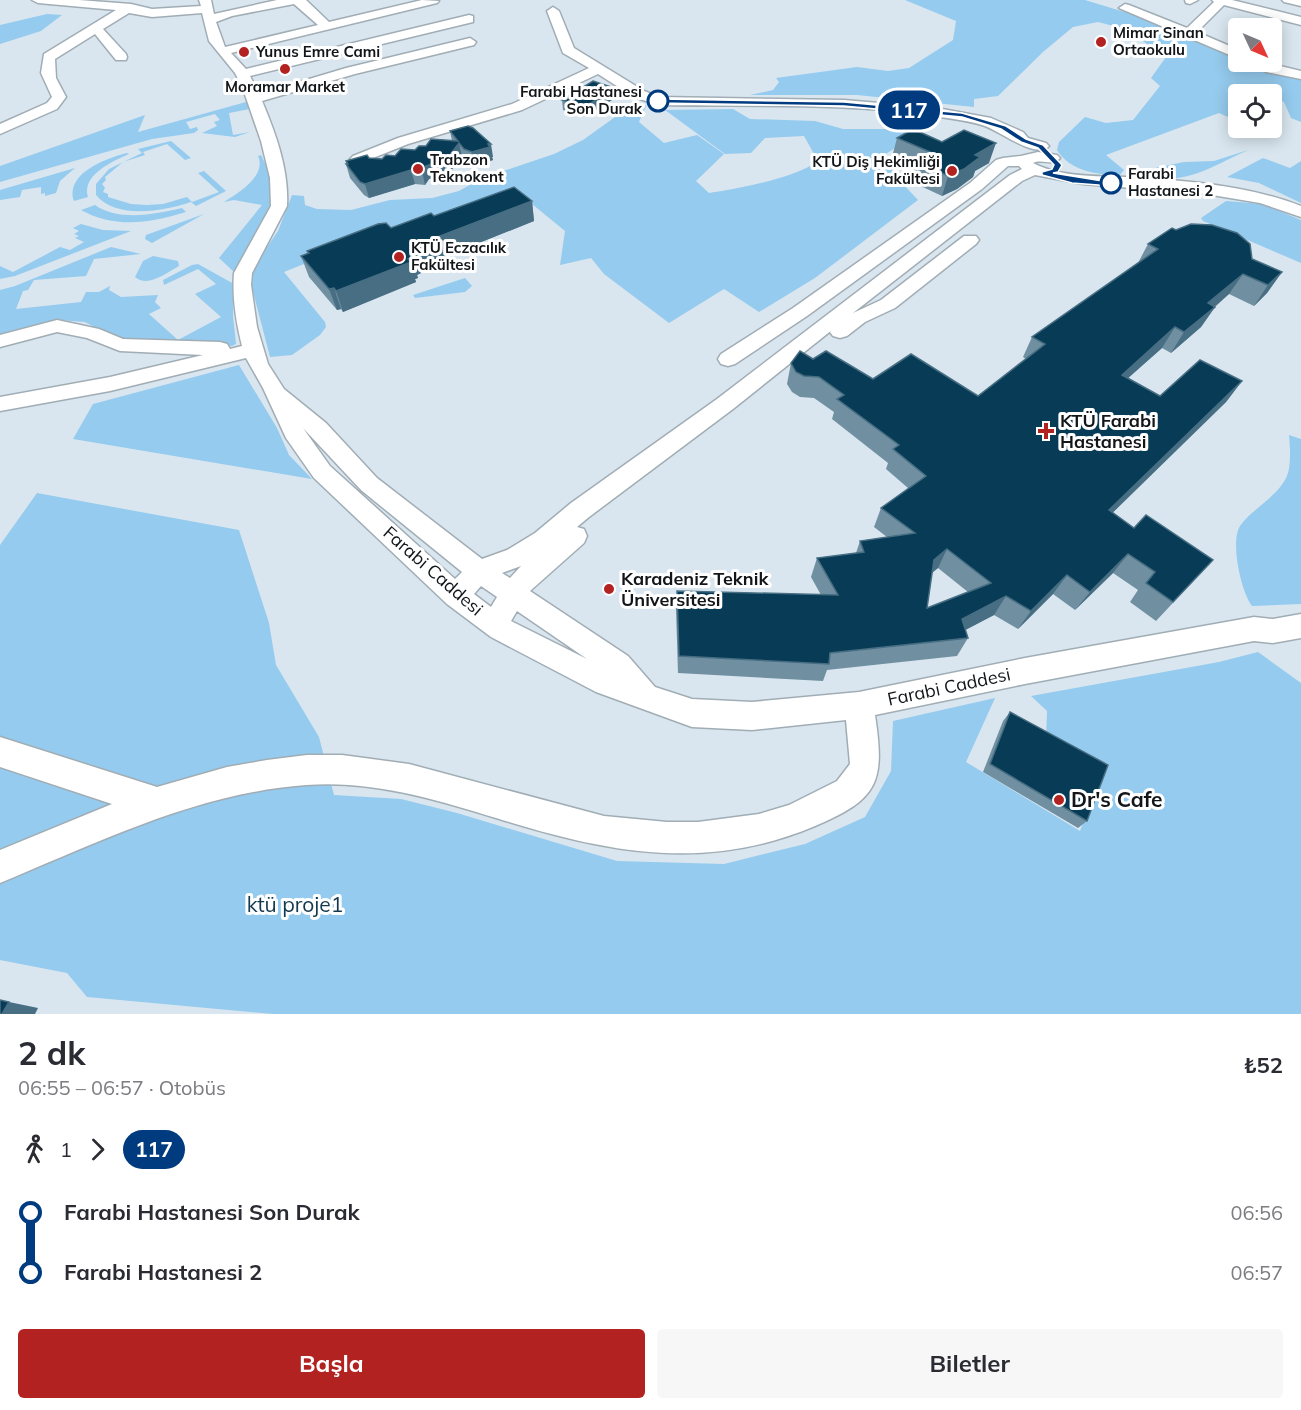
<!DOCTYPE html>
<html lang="tr">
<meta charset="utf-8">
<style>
:root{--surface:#fff;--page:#f7f7f7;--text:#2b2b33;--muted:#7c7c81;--accent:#b22220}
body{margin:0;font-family:Mulish,sans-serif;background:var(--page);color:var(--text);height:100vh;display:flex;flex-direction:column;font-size:22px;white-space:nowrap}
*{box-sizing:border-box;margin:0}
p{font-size:20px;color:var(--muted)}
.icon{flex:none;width:33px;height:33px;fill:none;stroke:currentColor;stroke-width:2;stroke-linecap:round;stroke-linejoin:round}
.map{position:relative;height:1014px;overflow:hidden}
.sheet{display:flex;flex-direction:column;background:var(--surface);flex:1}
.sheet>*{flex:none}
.badge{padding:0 12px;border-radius:20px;font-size:21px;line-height:39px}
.needle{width:39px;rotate:134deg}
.tools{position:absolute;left:1228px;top:18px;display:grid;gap:12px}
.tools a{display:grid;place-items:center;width:54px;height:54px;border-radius:6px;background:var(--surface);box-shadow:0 3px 15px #0003;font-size:30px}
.map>.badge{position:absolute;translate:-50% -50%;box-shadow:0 0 0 3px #fff}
.legs{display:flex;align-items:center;gap:9px;height:66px;padding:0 18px;font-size:20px}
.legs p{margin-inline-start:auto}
.head{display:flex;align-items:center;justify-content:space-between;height:102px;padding:0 18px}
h1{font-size:33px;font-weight:700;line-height:45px}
.button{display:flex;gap:12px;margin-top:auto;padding:12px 18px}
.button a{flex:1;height:69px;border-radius:6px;background:var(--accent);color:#fff;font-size:24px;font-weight:700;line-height:69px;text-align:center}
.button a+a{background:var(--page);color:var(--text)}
ul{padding:0 18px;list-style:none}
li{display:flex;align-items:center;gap:21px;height:60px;font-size:22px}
li i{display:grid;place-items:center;width:9px;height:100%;margin:0 8px;background:currentColor}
li i::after{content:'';width:15px;height:15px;margin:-8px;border:4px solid;border-radius:50%;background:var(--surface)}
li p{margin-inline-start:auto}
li:first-child i{background:linear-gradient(#0000 50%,currentColor 0)}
li:last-child i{background:linear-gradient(currentColor 50%,#0000 0)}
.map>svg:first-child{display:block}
</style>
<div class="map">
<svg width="1301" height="1014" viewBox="0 0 1301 1014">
<rect width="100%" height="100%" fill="#d9e6ef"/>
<g fill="#95cbee">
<path d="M905 0H1085L1157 22 1239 58V62L1301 77V122L1291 118 1284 102 1272 97V94H1265L1249 88 1239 87 1229 91 1239 96V122L1219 113 1106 155 1124 170 1119 176C1096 174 1070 171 1057 150L1059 142 1085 117 1106 123 1133 120 1160 86 1151 78 1166 57 1125 29 1098 22 1073 27 1043 52 998 96 974 99V107L857 95H750L773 90 779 82 776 78 857 67 888 71 909 68 953 40 956 21Z"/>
<polygon points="47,14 62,15 41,31 0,44 0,25"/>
<polygon points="246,102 250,109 229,113 233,135 250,132 235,137 202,133 217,126 214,122 220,120 215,114 186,122 190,129 197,127 198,130 194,133 152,139 0,182 0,166 145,115 138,132"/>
<path d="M636 102 646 106 639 122 664 143 697 135 724 154 696 181 709 193C738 189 795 178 818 161L804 136 765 138 751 153 725 154 665 110 733 109 750 119 815 121 843 129H896L912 119 921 118 900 145 884 155 900 163 888 176 901 182 918 200 815 278 759 312 724 289 669 323 604 274 591 258 560 265 565 231 532 204 359 242 284 272 325 322 326 327 320 335 292 355 270 357 250 280 256 263 278 231 292 195 304 196 305 205 317 209 351 210 390 200 432 198 459 191 480 179 554 154 583 140Z"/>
<path d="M171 141 191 158 185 160 167 144 143 152 145 155 123 162 105 177 106 180 102 184 105 188 103 192 108 194V197L131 204 147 205 163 204 187 197 192 202 219 192 198 173 204 171 226 191 196 206 191 202C164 211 117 220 96 195V184L109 169 142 153 138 149Z"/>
<path d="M1248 150C1218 163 1175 193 1145 170L1184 162 1214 161Z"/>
<path d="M127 153 129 154C113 161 81 175 88 197L74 201C65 173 107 158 127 153Z"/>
<path d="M261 155C266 165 271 174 272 186 275 211 247 251 234 272L219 258 262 205 234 200 224 202C238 193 267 176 258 156Z"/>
<polygon points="1263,158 1290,168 1301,161 1301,203 1259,183 1227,177"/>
<polygon points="75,168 60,181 56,193 45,196 45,193 41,194 41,187 22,190 20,197 0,200 0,190"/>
<polygon points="1226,201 1263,204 1301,220 1301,263 1203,221 1201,218"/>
<path d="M95 205C119 222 156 214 182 208L186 212C151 223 115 229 81 210Z"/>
<polygon points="204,214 152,243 145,239 146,235"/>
<polygon points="81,224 103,230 131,231 15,276 0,279 0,266 13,272 60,247 70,250 84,242 75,238 79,236 74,234 79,231 73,228"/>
<polygon points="111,247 141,254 94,259 86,276 34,280 28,290 23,291 16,309 81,302 86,292 99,292 110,286 109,290 121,297 158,295 155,302 161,308 149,314 178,340 221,317 195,294 216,284 198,269 164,285 163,280 192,265 198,264 234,284 233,316 236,344 232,346 119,340 85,322 59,320 0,336 0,290 15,286"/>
<path d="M153 256 178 261 179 266C166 273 148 288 135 277L143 261Z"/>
<polygon points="465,278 472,286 465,292 415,298 413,295"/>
<polygon points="239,365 277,428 289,455 312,479 73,439 93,404"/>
<path d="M1289 435 1301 439V604L1252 606C1241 591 1230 542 1240 526 1252 509 1274 499 1285 480 1292 469 1290 447 1289 435Z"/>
<polygon points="37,493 239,530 269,623 276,665 319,737 334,795 401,799 457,813 617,861 724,864 805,844 865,817 891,771 893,721 995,698 966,762 1080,831 1103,772 1046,740 1047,711 1031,696 1219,662 1258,652 1301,683 1301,1014 273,1014 87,997 67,973 0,960 0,545"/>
</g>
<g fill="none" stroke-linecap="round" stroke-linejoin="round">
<defs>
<g id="minor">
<path d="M32 0H79L131 4 152 9 201 6 199 0H211L214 14 277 0H306L329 22 422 0 439 1 437 3 231 53 246 69 469 15 473 16V22L250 76 259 94 346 68 470 38 476 42 474 45 355 74 262 101C276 134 289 170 287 206L252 273 251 285 257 327 268 364 284 389 326 423 377 478 482 559 507 550 535 533 571 503 717 399 1010 175 1022 169 1019 166H1008L982 189 807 316 735 364 728 366 721 364 718 359 721 354 793 308 970 183 996 160 1003 158 1021 156 1038 152 1057 155 1060 158C1053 167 1042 158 1033 163 1066 180 1111 175 1147 178 1199 182 1252 187 1301 206V217L1260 203 1206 194 1083 184 1035 175 1022 181 853 313 881 300 964 236H976L979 240 976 244 895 308 865 322 847 336 840 338 833 336 830 332 832 330 733 409 589 517 577 527 584 529 587 536 584 543 530 591 628 656 655 687 692 699 752 702 859 692 1025 658 1254 617 1273 619 1301 614V638L1273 643 1254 641 1025 684 875 715C885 782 879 799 815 826 704 873 606 852 496 818 435 799 371 780 306 785 197 793 99 842 0 883V850L112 804 0 767V737L157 787 227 767 267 760 307 755H342L409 764 604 816 667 822H698L759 814 789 805 837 781 850 764 846 720 752 730 692 727 596 692 491 637 447 604 314 478 286 438 263 388 246 358 110 391 0 411V397L110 377 203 355 120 351 87 338 57 332 0 347V335L57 320 99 329 123 339 220 342 227 344 230 349 242 346C236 322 232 297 234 273L271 206 270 178 261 141 243 89 235 73 209 41 202 13 152 17 129 13 103 29 126 54 127 57 126 60H116L95 34 55 59 56 78 66 97 57 109 0 134V124L47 103 52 97 41 73 44 54 116 10 38 3ZM294 4 318 25 225 47 216 22 232 16ZM303 428 361 490 462 572 455 579 330 466ZM521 566 510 578 502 573ZM481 586 497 597 491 607 474 594ZM517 611 587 659 511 621Z"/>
<polygon points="1185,0 1198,0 1190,4 1186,3"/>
<polygon points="1212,0 1232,0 1301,17 1301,25 1224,5 1197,32 1239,50 1239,59 1119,8 1125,4 1129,5 1187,28 1214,2"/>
<polygon points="1282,0 1301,0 1301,6 1284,2"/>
<path d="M553 7 559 11 574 48 644 91 660 97 844 100 937 108 991 118 1023 132 1028 138 1046 143 1049 146 1046 149C1028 154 1003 133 985 126 971 121 954 119 940 117 851 102 748 107 658 105L634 97 598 74 522 110 408 144 363 162H353L350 159 353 156 398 138 512 104 589 68 563 53 547 11Z"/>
<polygon points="1246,62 1264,62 1301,71 1301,79 1266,72"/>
</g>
</defs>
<use href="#minor" stroke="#a1adb5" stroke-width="3"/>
<use href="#minor" fill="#fff" fill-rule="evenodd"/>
</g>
<g fill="#7090a2" fill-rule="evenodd">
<polygon points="614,88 615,98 585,117 563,110 562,100"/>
<polygon points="450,131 493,157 492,157 493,160 474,166 466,162 462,157 449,173 429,179 425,185 415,184 369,198 364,195 350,178 346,164 347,164 346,161 369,158 382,159 415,150 426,146 452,141"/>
<polygon points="897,138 989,163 975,171 973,177 957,189 942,196 910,181 914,167 892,157"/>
<polygon points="532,201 534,221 419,267 421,273 417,275 418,278 415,279 416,282 343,312 341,309 337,310 309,277 301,256 308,254 307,251 434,216"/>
<path d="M1148 244 1252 259 1282 272 1267 293 1254 306 1229 294 1215 307 1201 327 1171 353 1162 348 1128 378 1160 396 1242 381 1226 402 1113 512 1134 528 1213 560 1156 621 1130 602 1138 590 1113 573 1075 610 1053 594 1018 629 994 615 965 630 968 638 957 656 827 670 823 681 678 673 676 610 677 591 821 595 811 577 817 558 856 553 860 541 887 537 874 527 881 508 908 488 886 469 888 463 832 419 834 412 814 398 800 397 792 392 787 384 791 363 813 359 873 379 978 396 1026 359 1023 357 1032 337 1138 263ZM938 568 968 592 927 608 932 573Z"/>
<polygon points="1010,712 1087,821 1078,828 983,772 1003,721"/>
</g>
<g fill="#476e83">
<polygon points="614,88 615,98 585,117 585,107"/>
<polygon points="459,143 462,157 449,173 429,179 425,185 422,171 426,166"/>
<polygon points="996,143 989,163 975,171 973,177 957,189 942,196 948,176 975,155"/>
<polygon points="491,144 493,157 492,157 493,160 474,166 472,152"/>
<polygon points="411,170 415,184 369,198 365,184"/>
<polygon points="532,201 534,221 419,267 421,273 417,275 418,278 415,279 416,282 343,312 336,291 410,255 411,247"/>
<polygon points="1282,272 1267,293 1254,306 1268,285"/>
<polygon points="1243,274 1229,294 1207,313 1215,307 1201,327 1171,353 1184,332 1208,303"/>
<polygon points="334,288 341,309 337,310 329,289"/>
<polygon points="1175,327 1162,348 1109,395 1122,375"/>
<polygon points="1242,381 1226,402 1095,530 1109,510"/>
<polygon points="947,549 938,568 924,579 934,560"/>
<polygon points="1128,554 1113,573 1075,610 1090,592"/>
<polygon points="1067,575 1053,594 1018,629 1031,611"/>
<polygon points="1006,596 994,615 952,637 962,619"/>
<polygon points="9,1002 38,1008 35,1014 2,1014"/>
</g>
<g fill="#083b55" stroke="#476e83" stroke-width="1.5" fill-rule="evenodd">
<polygon points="593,81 614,88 585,107 562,100"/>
<polygon points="468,126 473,128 491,144 488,144 490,147 472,152 464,149 459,143 446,160 426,166 422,171 411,170 365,184 360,182 346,164 348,164 346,161 367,155 369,158 382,159 386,155 395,156 401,149 415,150 419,146 426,146 431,139 458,141 450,131"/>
<polygon points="913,129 942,142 964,130 996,143 975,155 980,157 964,169 948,176 916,161 930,152 897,138"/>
<polygon points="514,187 532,201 411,247 416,253 410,255 412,257 408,259 411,262 336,291 334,288 329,289 301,256 309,253 307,251 378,224 386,223 391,228 431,213 434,216"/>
<path d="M1191 224 1212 225 1237 233 1250 244 1252 259 1282 272 1268 285 1243 274 1208 303 1215 307 1184 332 1175 327 1122 375 1160 396 1200 360 1242 381 1109 510 1134 528 1146 515 1213 560 1173 602 1146 583 1155 572 1128 554 1090 592 1067 575 1031 611 1006 596 962 619 968 638 830 653 829 664 679 656 677 591 838 595 817 558 864 552 860 541 915 533 881 508 926 476 893 449 899 445 837 399 844 395 819 377 804 376 796 372 791 363 800 351 813 359 826 351 873 379 911 354 978 396 1045 344 1032 337 1158 249 1148 244 1172 228 1176 230ZM947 549 991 583 927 608 934 560Z"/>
<polygon points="1010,712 1108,765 1087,821 990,764"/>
<polygon points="0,1000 9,1002 2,1014 0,1014"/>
</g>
<polygon fill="#003b80" stroke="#fff" stroke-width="1.5" points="658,99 844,102 962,113 1006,126 1026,139 1043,145 1062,165 1058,172 1053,173 1115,183 1111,186 1072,183 1042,175 1042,172 1052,169 1054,165 1038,148 1021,142 1001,129 962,117 844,106 656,103"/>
<g fill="#b22220" stroke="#fff" stroke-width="2">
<circle cx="1101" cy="42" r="6"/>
<circle cx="244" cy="52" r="6"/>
<circle cx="285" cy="69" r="6"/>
<circle cx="418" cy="169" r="6"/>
<circle cx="952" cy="171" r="6"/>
<circle cx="399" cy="257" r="6"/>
<path d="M1043 422h6v6h6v6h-6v6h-6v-6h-6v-6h6z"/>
<circle cx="609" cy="589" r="6"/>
<circle cx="1059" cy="800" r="6"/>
</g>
<g fill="#fff" stroke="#003b80" stroke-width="3">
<circle cx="658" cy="101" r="10"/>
<circle cx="1111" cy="183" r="10"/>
</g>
<g text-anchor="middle" stroke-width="6" stroke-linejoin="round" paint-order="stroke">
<g font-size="15" font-weight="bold" fill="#121619" stroke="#fff" text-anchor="start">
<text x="1113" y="38">Mimar Sinan<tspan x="1113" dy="17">Ortaokulu</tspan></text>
<text x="256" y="57">Yunus Emre Cami</text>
<text x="285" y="92" text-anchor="middle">Moramar Market</text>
<text x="430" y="165">Trabzon<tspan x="430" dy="17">Teknokent</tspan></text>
<text x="940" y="167" text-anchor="end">KTÜ Diş Hekimliği<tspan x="940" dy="17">Fakültesi</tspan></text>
<text x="411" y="253">KTÜ Eczacılık<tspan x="411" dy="17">Fakültesi</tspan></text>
</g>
<g font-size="15" font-weight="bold" fill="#121619" stroke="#fff" text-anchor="end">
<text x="642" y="97">Farabi Hastanesi<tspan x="642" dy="17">Son Durak</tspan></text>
<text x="1128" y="179" text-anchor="start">Farabi<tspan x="1128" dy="17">Hastanesi 2</tspan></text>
</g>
<g font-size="18" font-weight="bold" fill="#121619" stroke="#fff" text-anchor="start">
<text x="1060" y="427">KTÜ Farabi<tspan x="1060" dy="21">Hastanesi</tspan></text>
<text x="621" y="585">Karadeniz Teknik<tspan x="621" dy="21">Üniversitesi</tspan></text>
</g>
<g font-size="18" fill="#121619" stroke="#fff">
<text transform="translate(433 571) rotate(41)" y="6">Farabi Caddesi</text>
<text transform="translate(949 687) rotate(-12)" y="6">Farabi Caddesi</text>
</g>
<g font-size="21" font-weight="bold" fill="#121619" stroke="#fff" text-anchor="start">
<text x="1071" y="807">Dr's Cafe</text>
</g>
<g font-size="21" fill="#13394f" stroke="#fff">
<text x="295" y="912">ktü proje1</text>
</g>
</g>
</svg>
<div class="tools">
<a><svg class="needle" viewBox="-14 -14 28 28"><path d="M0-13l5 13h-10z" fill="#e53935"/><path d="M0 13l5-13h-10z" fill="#7c7c81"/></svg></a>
<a><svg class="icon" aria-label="locate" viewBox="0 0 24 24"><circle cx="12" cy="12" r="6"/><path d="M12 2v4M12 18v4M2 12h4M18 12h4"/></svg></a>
</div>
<b class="badge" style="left:909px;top:110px;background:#003b80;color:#fff">117</b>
</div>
<section class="sheet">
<div class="head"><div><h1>2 dk</h1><p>06:55 – 06:57 · Otobüs</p></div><b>₺52</b></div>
<div class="legs"><svg class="icon" aria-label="walk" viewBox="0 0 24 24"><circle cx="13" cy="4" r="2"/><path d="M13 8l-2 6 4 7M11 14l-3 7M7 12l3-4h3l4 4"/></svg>1<svg class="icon" aria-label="forward" viewBox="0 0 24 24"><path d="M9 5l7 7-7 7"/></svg><b class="badge" style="background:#003b80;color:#fff">117</b></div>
<ul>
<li><i style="color:#003b80"></i><b>Farabi Hastanesi Son Durak</b><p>06:56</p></li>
<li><i style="color:#003b80"></i><b>Farabi Hastanesi 2</b><p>06:57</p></li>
</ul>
<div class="button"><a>Başla</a><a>Biletler</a></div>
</section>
